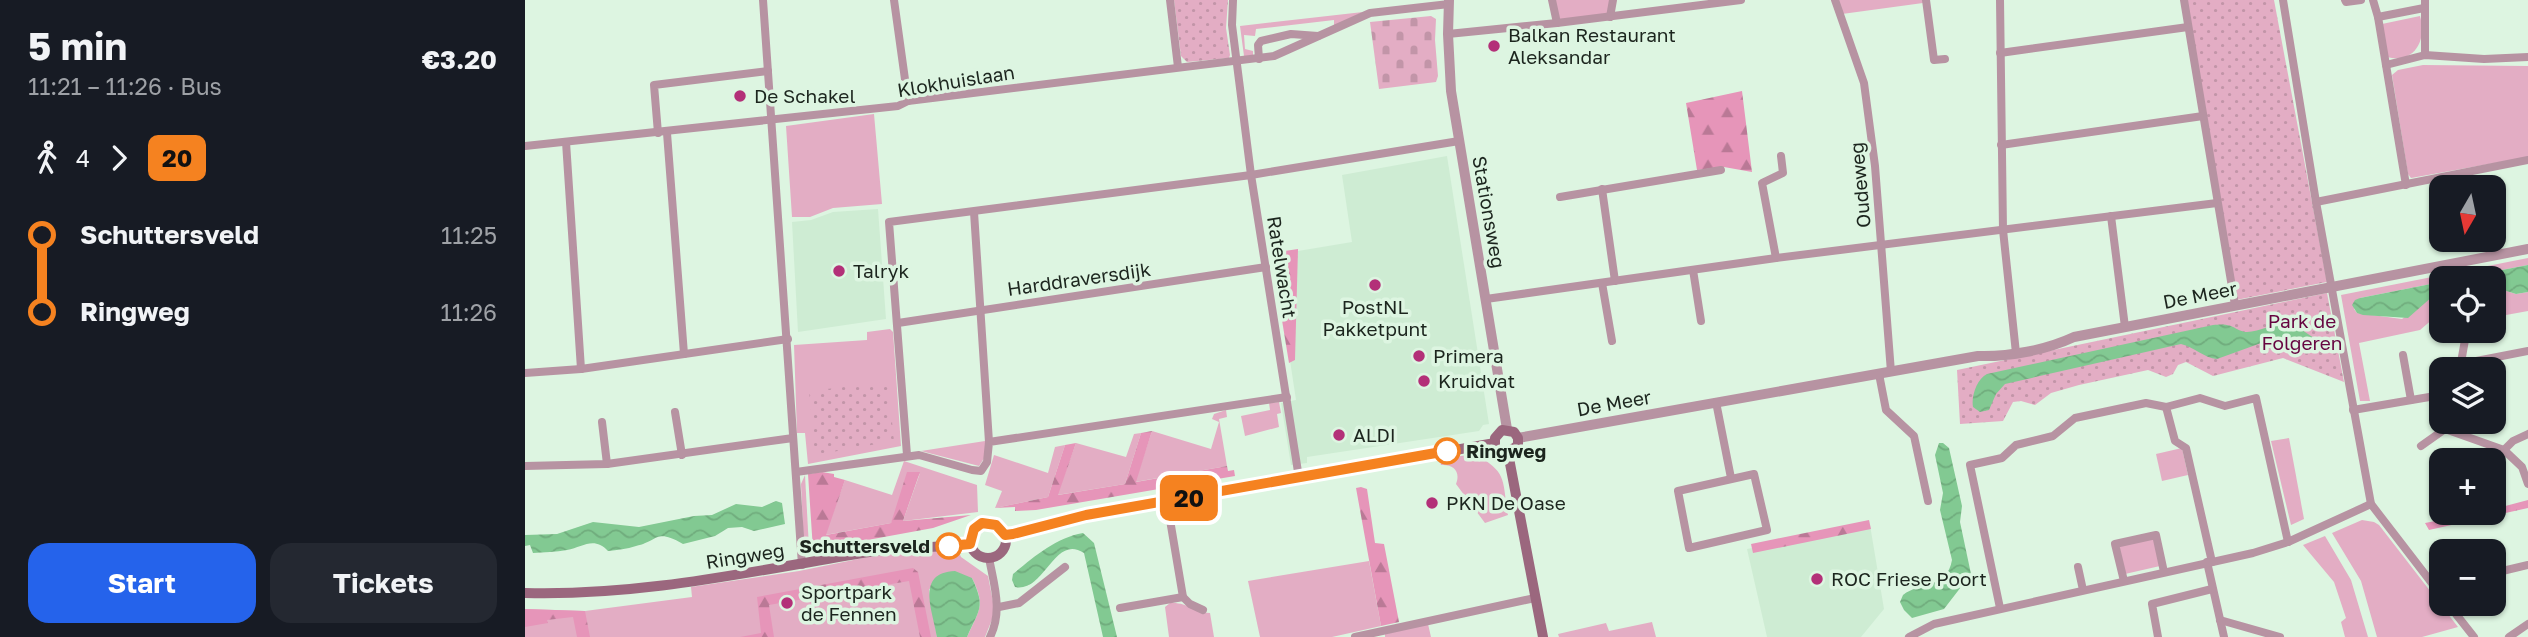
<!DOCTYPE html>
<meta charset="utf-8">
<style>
:root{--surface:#171b24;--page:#242831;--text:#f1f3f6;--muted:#9ea1a6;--accent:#2563eb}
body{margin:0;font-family:"Golos Text",sans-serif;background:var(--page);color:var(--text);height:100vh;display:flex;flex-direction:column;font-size:26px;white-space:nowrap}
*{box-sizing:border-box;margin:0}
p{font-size:23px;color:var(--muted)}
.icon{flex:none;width:38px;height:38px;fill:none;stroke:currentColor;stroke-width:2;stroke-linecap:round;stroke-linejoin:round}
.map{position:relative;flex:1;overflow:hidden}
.details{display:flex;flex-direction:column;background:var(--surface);width:525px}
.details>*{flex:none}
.badge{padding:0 14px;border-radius:10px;font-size:24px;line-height:46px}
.needle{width:46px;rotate:189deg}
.fabs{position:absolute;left:1904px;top:175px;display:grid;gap:14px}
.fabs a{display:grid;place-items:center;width:77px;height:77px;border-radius:14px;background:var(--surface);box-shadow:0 2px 5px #0004;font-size:35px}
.map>.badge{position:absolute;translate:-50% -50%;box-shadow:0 0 0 4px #fff}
.legs{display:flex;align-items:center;gap:10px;height:77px;padding:0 28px;font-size:23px}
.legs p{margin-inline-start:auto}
.overview{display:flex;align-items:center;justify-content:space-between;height:119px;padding:0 28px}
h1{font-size:38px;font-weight:700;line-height:52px}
.button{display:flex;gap:14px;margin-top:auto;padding:14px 28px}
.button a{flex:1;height:80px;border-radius:21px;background:var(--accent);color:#fff;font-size:28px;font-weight:700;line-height:80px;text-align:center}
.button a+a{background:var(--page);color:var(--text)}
ul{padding:0 28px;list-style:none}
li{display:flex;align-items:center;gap:24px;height:77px;font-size:26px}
li i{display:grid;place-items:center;width:10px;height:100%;margin:0 9px;background:currentColor}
li i::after{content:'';width:18px;height:18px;margin:-9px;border:5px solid;border-radius:50%;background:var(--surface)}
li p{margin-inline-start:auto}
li:first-child i{background:linear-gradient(#0000 50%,currentColor 0)}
li:last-child i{background:linear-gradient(currentColor 50%,#0000 0)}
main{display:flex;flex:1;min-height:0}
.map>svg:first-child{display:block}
</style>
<main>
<section class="details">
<div class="overview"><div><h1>5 min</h1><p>11:21 – 11:26 · Bus</p></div><b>€3.20</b></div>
<div class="legs"><svg class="icon" aria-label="walk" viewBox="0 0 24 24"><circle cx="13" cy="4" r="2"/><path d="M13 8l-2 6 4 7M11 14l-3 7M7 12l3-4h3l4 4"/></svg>4<svg class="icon" aria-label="forward" viewBox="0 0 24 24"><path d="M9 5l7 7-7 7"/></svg><b class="badge" style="background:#f58220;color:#111">20</b></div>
<ul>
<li><i style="color:#f58220"></i><b>Schuttersveld</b><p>11:25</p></li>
<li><i style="color:#f58220"></i><b>Ringweg</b><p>11:26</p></li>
</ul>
<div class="button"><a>Start</a><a>Tickets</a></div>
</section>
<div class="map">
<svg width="2003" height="637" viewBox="0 0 2003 637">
<defs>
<pattern id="forest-firs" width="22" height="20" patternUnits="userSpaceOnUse" patternTransform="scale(1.75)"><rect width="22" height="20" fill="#e695b9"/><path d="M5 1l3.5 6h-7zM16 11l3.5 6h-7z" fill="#ba7996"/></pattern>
<pattern id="cemetery-stones" width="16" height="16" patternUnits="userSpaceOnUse" patternTransform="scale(1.75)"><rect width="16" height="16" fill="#e3adc4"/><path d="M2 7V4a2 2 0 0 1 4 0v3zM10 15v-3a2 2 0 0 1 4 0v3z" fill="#c295a8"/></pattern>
<pattern id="park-dots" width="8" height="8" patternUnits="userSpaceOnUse" patternTransform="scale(1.75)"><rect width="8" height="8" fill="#e3adc4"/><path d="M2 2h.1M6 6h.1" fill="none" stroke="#c295a8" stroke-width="1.8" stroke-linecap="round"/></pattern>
<pattern id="water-waves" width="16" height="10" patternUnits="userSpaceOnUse" patternTransform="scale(1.75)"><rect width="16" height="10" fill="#82c992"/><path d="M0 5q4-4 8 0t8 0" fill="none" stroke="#70ac7d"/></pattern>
</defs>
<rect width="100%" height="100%" fill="#ddf5e1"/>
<g fill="#ceecd3">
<polygon points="922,156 964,424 958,425 954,431 782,457 782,463 766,465 756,403 771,400 749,255 827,242 817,175"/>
<polygon points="353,209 361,319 273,332 267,222 286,220 308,212"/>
<polygon points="1345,525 1359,609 1336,637 1242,637 1222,549"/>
</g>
<g fill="#e3adc4">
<polygon points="1030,0 1086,0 1083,14 1033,20"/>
<polygon points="1313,0 1398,0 1398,3 1317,14"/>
<polygon points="838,12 809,26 809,20 731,29 730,36 719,35 720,49 728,51 728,57 719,56 715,26"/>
<path d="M1895 16C1902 40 1890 64 1862 57L1857 24Z"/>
<polygon points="1898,65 2003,66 2003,157 1886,178 1883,174 1867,75 1873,70"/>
<polygon points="349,114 357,204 308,208 285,217 267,217 261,126"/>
<polygon points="2003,258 2003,265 1935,278 1916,278 1916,282 1835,298 1829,309 1832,313 1877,319 1908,296 1916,294 1916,312 1895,330 1834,343 1845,401 1835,401 1816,295"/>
<polygon points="1969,287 1991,294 2003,292 2003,311 1981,315 1969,309"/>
<polygon points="365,329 368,332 376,446 283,464 280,433 272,433 269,345 342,340 342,332"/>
<polygon points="754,402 756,413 752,414 754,427 720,436 716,416 745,410 744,403"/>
<polygon points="701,410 702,417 694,419 702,466 610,482 627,431 686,449 694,422 687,419 689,414"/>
<polygon points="616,433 600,484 532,495 551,443 601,457 609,434"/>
<polygon points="1764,438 1779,519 1766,525 1746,441"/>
<polygon points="460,441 460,457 454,466 396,451"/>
<polygon points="540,445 523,497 470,508 477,491 460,485 469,455 523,473 530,447"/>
<polygon points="1657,448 1663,475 1637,481 1631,454"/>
<path d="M950 454C983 473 977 479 983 515L960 523 931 484C936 471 928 464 916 465L915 459Z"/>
<polygon points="379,461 452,485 453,512 378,521 395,473 366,523 300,535 320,480 367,495"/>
<polygon points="280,475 284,548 279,549 276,484"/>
<polygon points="1837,520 1849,522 1854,525 1933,627 1897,637 1852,637 1836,581 1807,533"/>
<polygon points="1800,536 1826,580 1843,637 1820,637 1816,622 1821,618 1809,582 1778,545"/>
<polygon points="1629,539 1635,566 1600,574 1594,546"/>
<path d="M433 550 436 557 463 576 470 612 460 637H442C454 610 461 606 447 578L404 589 412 637H0V609L60 611 167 597 166 587 274 571 358 554Z"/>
<polygon points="844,561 856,626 807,637 735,637 723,581"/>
<path d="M645 603C664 602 667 612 685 613L689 637H644L640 607Z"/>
<polygon points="1127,622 1131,637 1034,637 1033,634 1081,623 1084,631"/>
<polygon points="903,624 906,637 860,637 860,634"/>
</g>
<g fill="url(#forest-firs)">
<polygon points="1217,91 1227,172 1199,167 1172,170 1161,103"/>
<polygon points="773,249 770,360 764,363 746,253"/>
<polygon points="627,431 611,482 702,466 703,471 709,470 710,476 511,510 490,511 490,507 470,508 523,497 540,445 551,443 533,495 600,484 616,433"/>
<polygon points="297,472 309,474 309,477 320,480 301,535 366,523 382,472 395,472 378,521 446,515 408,528 288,550 283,474"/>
<polygon points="836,487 842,489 850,543 859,544 874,622 856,626 831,488"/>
<polygon points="2003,500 2003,508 1904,530 1900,523 1951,513 1969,513 1969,509"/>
<polygon points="1344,520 1346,529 1228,553 1226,544"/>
<polygon points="388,568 393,572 406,637 395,637 384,581 244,605 249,637 215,637 236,633 232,597"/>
<polygon points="0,609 60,611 65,637 52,637 48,617 22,620 23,623 0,627"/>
</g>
<polygon fill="url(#cemetery-stones)" points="906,16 911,19 910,40 913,76 911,82 854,89 845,22"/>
<g fill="url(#park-dots)">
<polygon points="649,0 703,0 701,28 705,55 704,58 662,62 656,56"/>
<polygon points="1662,0 1749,0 1802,282 1711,300"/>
<polygon points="1802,293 1819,382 1758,358 1688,376 1661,362 1653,365 1648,374 1641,377 1623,370 1554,385 1526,393 1510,405 1496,401 1488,402 1478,421 1435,424 1432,370"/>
<polygon points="363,382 369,441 290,455 284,391"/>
</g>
<g fill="url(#water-waves)">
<polygon points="2003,265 2003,292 1991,294 1969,287 1969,278 1935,278"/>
<polygon points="1916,282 1916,294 1908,296 1883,318 1838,315 1832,313 1827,305 1830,300 1835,298"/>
<path d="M1762 320 1789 338 1788 347 1750 338 1692 359C1679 358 1669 347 1656 344L1480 384 1471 394 1464 410 1455 412 1448 407C1446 396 1452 379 1462 374L1688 325C1710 322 1709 331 1722 332 1734 332 1751 323 1762 320Z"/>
<path d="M1414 443H1418L1424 448 1437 506 1435 522 1446 574 1419 609 1387 618 1379 610 1375 602 1378 595C1396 581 1422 589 1427 560L1415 510 1418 493 1410 455Z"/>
<path d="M251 501 257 503 260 524 229 531 217 527 203 528 190 536 158 544C130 528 134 541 111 546 102 549 92 550 83 551 69 536 58 547 42 550 31 552 19 552 8 553L5 545 0 546V535L32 534 68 522 114 527 169 516 187 515 211 504 237 507Z"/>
<path d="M558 533 569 543 592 637H578L559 553C529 533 520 593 490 587L487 580 488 574C509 557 530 538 558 533Z"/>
<path d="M430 571 447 578C461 608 454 609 442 637H412C408 610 390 573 430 571Z"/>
</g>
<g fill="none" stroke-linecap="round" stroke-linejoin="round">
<g stroke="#b793a2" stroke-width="8">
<polyline points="238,0 277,565"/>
<polyline points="369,0 383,101"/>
<polyline points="645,0 653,67"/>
<polyline points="708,0 707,25 726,175 774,478"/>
<polyline points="1027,0 1032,23"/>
<polyline points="1310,0 1339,83 1350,166 1366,372"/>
<polyline points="1401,0 1409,60 1420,59"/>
<polyline points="1475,0 1478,230 1491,353"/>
<polyline points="1659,0 1710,305"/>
<polyline points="1758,0 1791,202 1846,504 1916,595"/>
<polyline points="1820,0 1821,2 1836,0"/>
<polyline points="1848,0 1853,17"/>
<polyline points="1900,0 1900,55"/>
<polyline points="1085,17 1088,0"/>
<polyline points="923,34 1032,23 1216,0"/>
<polyline points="1475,53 1663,27"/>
<polyline points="734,59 733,45 736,41 766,34 793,36"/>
<polyline points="1861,65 1900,55 1959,59 2003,57"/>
<polyline points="133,133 129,85 243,71"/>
<polyline points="142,133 159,354"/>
<polyline points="41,142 56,369"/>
<polyline points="1476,145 1678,116"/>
<polyline points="0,146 373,106 383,101 749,56 845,13 924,4"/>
<polyline points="1881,185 1853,17 1899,8"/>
<polyline points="1077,189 1090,281"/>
<polyline points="1035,197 1196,170"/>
<polyline points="1791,202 2003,160"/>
<polyline points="449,212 464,442"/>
<polyline points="1586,216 1600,327"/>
<polyline points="1251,258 1237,183 1258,173 1256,156"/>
<polyline points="1168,270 1176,321"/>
<polyline points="1077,283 1087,341"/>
<polyline points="961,299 1251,258 1692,203"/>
<polyline points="373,323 741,267"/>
<polyline points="1878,355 1886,400"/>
<polyline points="1936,364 2003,351"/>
<polyline points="1935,368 1940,340"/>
<polyline points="0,373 56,369 263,339"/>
<polyline points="1354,374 1361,410 1389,436 1403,501"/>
<polyline points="1914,396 1916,411"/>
<polyline points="1191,402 1206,478"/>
<polyline points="1641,407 1650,441 1661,448 1687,562"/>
<polyline points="1828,410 1916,395"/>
<polyline points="150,412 157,455"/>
<polyline points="77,422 82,464"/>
<polyline points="1918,422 1920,429 1979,450 1997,467 2003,484"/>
<polyline points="1896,446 1920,429"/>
<polyline points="1979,450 1988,441 2003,434"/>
<polyline points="382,455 364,222 726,175 934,141"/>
<polyline points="0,466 82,464 268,438"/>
<polyline points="271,472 394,455 447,470 456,471 462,462 464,442 762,397"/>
<polygon points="1229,474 1242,530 1164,548 1153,491"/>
<path d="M464 558C469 585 478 611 465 637"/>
<polyline points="1682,562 1699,637"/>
<polyline points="1553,567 1558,590"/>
<polyline points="1969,573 2003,565"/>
<polyline points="1599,581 1590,544 1631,535 1639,572"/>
<polyline points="658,597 665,604 678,610"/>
<polyline points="1923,604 1949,637"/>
<polyline points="474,607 494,603 540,567"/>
<polyline points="595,608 658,597 642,502"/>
<polyline points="1475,608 1445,465 1477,458 1491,445 1528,436 1550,418 1621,403 1641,407 1675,398 1700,406 1731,398 1763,542"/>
<polyline points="1695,620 1755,637"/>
<polyline points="830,637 1010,598"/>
<polyline points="1384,637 1409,624 1728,553 1763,542 1846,504"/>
<polyline points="1633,637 1627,604 1687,589"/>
<polyline points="1984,637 2003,624"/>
</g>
<g stroke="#b793a2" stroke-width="10">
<polyline points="924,0 923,34 926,91 982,429"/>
<path d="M993 438 1453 356C1484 357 1521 350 1549 337L2003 249"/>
</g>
<g stroke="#9b677e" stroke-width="10">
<polyline points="970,443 970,438 977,430 989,432 993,438 993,445 983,453"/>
<polyline points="983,453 1018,637"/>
<circle cx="463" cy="540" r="18"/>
<polyline points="480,535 505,531 561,515 970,443"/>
<path d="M0 593C120 596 226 571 344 552 377 547 411 548 445 544"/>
</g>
</g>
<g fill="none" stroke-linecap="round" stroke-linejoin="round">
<defs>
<polyline id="line-1" points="424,546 445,544 449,529 457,523 471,525 480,535 488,534 561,515 922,451"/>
</defs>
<use href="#line-1" stroke="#fff" stroke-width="16"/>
<use href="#line-1" stroke="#f58220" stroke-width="10"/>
</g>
<g fill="#b33078" stroke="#ddf5e1" stroke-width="2.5">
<circle cx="969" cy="46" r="7"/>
<circle cx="215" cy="96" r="7"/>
<circle cx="314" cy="271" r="7"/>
<circle cx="850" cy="285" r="7"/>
<circle cx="894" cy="356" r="7"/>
<circle cx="899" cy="381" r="7"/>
<circle cx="814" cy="435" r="7"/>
<circle cx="907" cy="503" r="7"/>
<circle cx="1292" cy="579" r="7"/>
<circle cx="262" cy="603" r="7"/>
</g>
<g fill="#fff" stroke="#f58220" stroke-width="3.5">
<circle cx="922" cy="451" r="12"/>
<circle cx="424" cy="546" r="12"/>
</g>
<g text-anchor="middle" stroke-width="7" stroke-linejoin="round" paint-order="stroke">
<g font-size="19" fill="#1c251e" stroke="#ddf5e1" text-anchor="start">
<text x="983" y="42">Balkan Restaurant<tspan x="983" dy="22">Aleksandar</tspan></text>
<text x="229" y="103">De Schakel</text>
<text x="328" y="278">Talryk</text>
<text x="850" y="314" text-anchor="middle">PostNL<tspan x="850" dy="22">Pakketpunt</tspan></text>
<text x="908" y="363">Primera</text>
<text x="913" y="388">Kruidvat</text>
<text x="828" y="442">ALDI</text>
<text x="921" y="510">PKN De Oase</text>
<text x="1306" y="586">ROC Friese Poort</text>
<text x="276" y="599">Sportpark<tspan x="276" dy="22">de Fennen</tspan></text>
</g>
<g font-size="19" fill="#1c251e" stroke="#ddf5e1">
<text transform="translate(431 81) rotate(-9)" y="7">Klokhuislaan</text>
<text transform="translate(1335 185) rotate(-95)" y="7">Oudeweg</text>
<text transform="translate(964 212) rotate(80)" y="7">Stationsweg</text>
<text transform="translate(757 267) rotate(81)" y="7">Ratelwacht</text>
<text transform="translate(554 279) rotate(-8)" y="7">Harddraversdijk</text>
<text transform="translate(1675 295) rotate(-11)" y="7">De Meer</text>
<text transform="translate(1089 403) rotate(-10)" y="7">De Meer</text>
<text transform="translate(220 556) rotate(-9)" y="7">Ringweg</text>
</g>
<g font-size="19" fill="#660540" stroke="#ddf5e1">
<text x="1777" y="328">Park de<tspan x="1777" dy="22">Folgeren</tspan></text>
</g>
<g font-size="19" font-weight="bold" fill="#1c251e" stroke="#ddf5e1" text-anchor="start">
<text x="941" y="458">Ringweg</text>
<text x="405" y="553" text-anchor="end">Schuttersveld</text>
</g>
</g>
</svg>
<div class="fabs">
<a><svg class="needle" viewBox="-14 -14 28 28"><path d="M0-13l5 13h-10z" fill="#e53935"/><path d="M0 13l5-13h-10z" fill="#9ea1a6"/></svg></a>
<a><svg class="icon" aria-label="locate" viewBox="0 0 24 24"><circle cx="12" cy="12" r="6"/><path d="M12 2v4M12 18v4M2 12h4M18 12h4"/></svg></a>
<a><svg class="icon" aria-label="layers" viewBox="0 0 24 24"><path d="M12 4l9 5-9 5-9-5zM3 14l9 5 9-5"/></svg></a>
<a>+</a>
<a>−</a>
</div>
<b class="badge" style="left:664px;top:498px;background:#f58220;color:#111">20</b>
</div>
</main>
